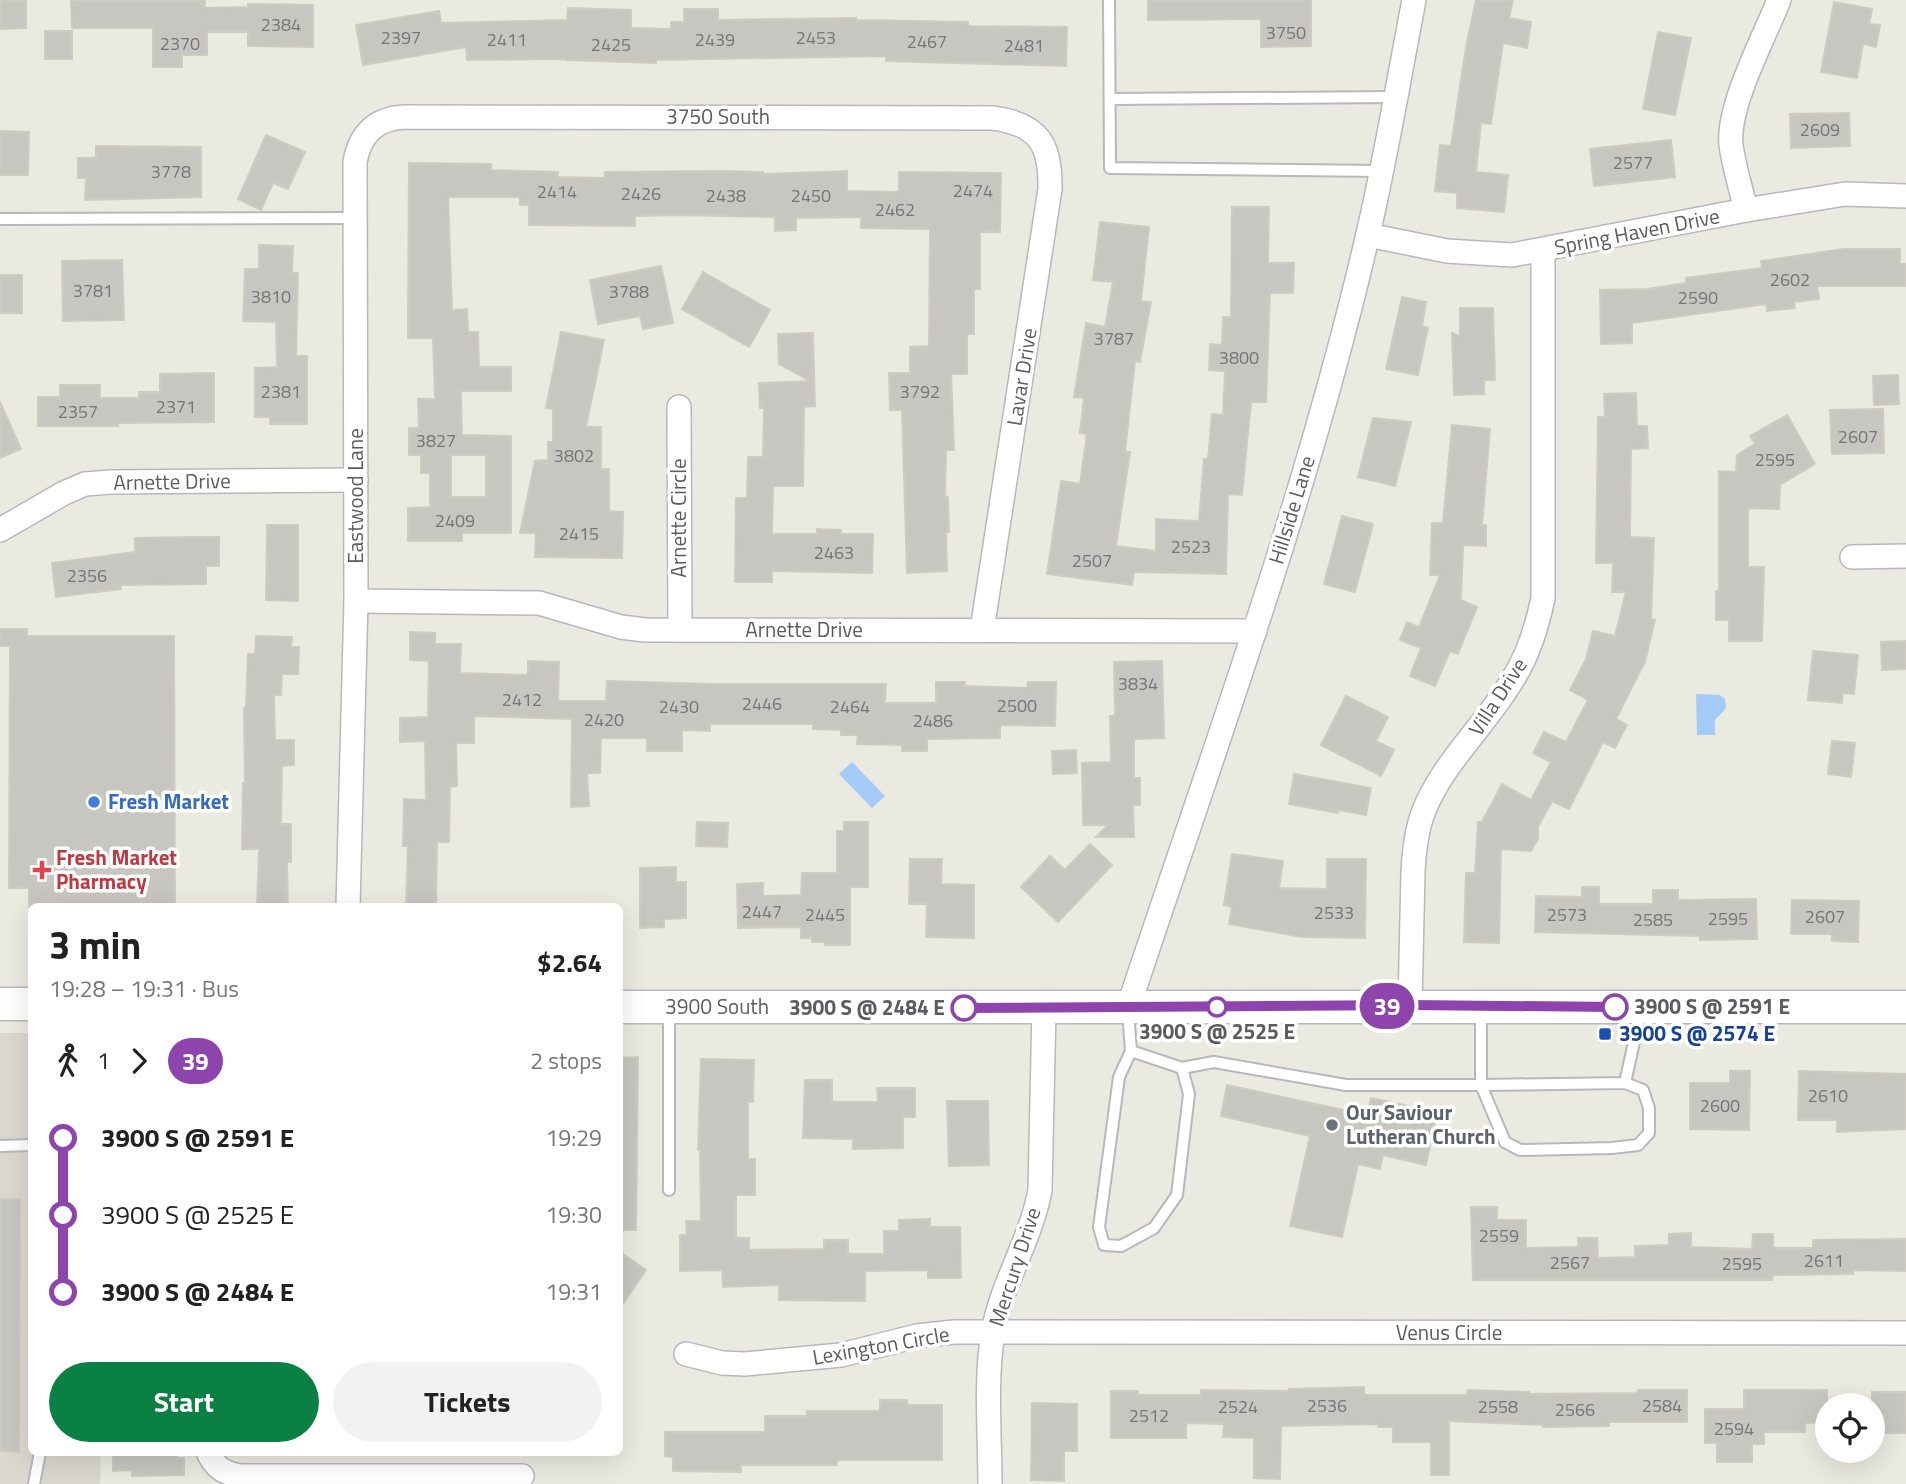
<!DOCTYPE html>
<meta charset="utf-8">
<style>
:root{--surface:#fff;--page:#f2f2f2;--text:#222;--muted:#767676;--accent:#0b8043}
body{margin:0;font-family:"Titillium Web",sans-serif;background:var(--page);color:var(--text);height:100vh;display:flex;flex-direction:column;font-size:26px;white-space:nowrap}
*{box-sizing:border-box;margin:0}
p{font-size:23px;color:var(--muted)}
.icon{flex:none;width:38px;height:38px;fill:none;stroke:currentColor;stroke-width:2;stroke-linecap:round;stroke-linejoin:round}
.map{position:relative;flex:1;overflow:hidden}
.details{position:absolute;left:28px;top:903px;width:595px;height:553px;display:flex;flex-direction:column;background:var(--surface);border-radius:10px;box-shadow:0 7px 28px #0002}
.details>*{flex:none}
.badge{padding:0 14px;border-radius:23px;font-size:24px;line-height:46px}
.fabs{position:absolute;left:1815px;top:1393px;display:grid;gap:14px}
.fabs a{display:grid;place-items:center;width:70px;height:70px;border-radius:50%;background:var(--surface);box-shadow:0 7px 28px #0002;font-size:35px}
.map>.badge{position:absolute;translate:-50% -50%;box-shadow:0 0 0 4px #fff}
.legs{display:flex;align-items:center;gap:10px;height:77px;padding:0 21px;font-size:23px}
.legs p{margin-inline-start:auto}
.overview{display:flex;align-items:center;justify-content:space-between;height:119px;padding:0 21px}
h1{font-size:38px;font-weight:700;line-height:52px}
.button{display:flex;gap:14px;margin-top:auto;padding:14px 21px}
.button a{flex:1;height:80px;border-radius:42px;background:var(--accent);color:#fff;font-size:28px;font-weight:700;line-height:80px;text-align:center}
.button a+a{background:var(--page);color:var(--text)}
ul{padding:0 21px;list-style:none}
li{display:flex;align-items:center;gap:24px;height:77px;font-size:26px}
li i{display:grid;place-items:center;width:10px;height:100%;margin:0 9px;background:currentColor}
li i::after{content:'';width:18px;height:18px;margin:-9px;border:5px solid;border-radius:50%;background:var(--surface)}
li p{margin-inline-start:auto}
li:first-child i{background:linear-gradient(#0000 50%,currentColor 0)}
li:last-child i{background:linear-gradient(currentColor 50%,#0000 0)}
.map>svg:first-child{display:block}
</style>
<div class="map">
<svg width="1906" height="1484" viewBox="0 0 1906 1484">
<rect width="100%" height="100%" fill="#ebeae0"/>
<polygon fill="#dbd9cf" points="0,1033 31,1033 32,1452 101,1453 100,1484 0,1484"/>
<g fill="#a4cbf7">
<polygon points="1696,694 1720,695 1725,699 1726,708 1715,720 1715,735 1697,735"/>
<polygon points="852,762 885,796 872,808 839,774"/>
</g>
<g fill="#c8c6c0" stroke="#cfcbbf" stroke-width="2" fill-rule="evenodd">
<polygon points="0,0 26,0 26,28 0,29"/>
<polygon points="71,0 205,0 205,8 248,7 248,4 313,5 313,47 248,46 248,32 207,32 207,55 182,55 182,67 153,67 153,28 72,28"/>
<polygon points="1148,0 1311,0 1311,46 1261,47 1261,19 1148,20"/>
<polygon points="1476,0 1513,0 1509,18 1531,22 1527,48 1503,43 1491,124 1481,123 1476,172 1508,175 1504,212 1457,208 1457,193 1435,191 1440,145 1451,146 1466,47"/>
<polygon points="1834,2 1872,9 1869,24 1880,25 1876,47 1863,44 1857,78 1821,72"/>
<polygon points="568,8 631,10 631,28 671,29 671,22 684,22 684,9 718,9 718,20 856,18 856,20 968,22 968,26 1067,27 1066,66 886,61 886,56 656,60 656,63 566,60 566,59 467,60 466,47 363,65 356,25 439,11 441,23 567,20"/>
<rect x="45" y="31" width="27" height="28"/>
<polygon points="1658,32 1691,38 1675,115 1643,109"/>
<polygon points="1849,113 1850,146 1791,148 1790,114"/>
<polygon points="0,131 29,132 28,175 0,175"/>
<polygon points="266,135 305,152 288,189 273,183 261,210 238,199"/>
<polygon points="1671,140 1675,177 1594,186 1590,149"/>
<polygon points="96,146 201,147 201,197 85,200 86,178 78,178 78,158 96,158"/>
<path d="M409 163 491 164V170L558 172V177L605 178V172L718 171 763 172V174L847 171V191L899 192V172L1001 173 1000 232H980V289H974V334H967V374H951L954 450H946L945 497H948L949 532H946L947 571 907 573 902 410H890L889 373H910V347L929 346 930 229 861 228V217L796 218V230L775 231V217L678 215 635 216V226L529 225V205H520V197H448L452 310 467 309 468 332H478L479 367H511V391H461L462 435 511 436V533H462V541H408V508L430 507V473H421V455H409V428H419L418 399H435L433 338H408ZM451 455H486V497H451Z"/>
<polygon points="1232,207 1269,207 1268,263 1294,263 1293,293 1270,293 1266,402 1251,402 1242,495 1228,494 1226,574 1134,572 1132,585 1047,574 1061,481 1080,484 1087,434 1080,433 1084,398 1074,397 1086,323 1105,327 1113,282 1093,280 1100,222 1149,227 1141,301 1151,302 1140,362 1135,361 1125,452 1130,452 1116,546 1156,551 1156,519 1199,521 1204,459 1208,459 1212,414 1223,415 1225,371 1209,370 1210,344 1222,345 1223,317 1231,317"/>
<polygon points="259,245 293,246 292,273 298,273 296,356 307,356 307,424 270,424 270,417 255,417 255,368 277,367 276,322 243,321 245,269 259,269"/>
<polygon points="1844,249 1900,249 1900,264 1906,264 1906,286 1817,286 1819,299 1794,302 1795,308 1767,311 1766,304 1632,323 1632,343 1601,344 1600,290 1648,289 1686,283 1686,278 1762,268 1761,261"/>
<polygon points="122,260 124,320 63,321 62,261"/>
<polygon points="661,266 673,323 643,329 640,316 598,324 590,280"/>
<polygon points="703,272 770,310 749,347 682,309"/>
<rect x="0" y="275" width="22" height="38"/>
<polygon points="1402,297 1426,302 1422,326 1428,328 1418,375 1386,369"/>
<polygon points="1460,308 1493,308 1495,380 1484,380 1484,394 1454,395 1452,333 1460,336"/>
<polygon points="561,332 604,340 586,427 601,427 601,469 609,469 609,511 623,512 622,558 535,557 536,533 520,533 535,461 548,460 548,442 553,442 553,409 546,408"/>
<polygon points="813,333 815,406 804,407 803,486 773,486 772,534 817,534 817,529 841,530 841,534 873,534 872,573 772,571 772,582 735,582 736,498 747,498 748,457 763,457 764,408 760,408 759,383 810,381 779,364 778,334"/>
<polygon points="214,373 214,422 118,423 118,426 38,426 38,397 60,397 60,385 100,385 100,398 139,398 139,392 160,392 160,374"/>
<polygon points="1898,375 1899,404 1874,405 1873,376"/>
<polygon points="1636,393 1637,426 1647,426 1648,448 1631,449 1630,537 1654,538 1651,619 1655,620 1645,662 1616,719 1627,725 1615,748 1603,742 1569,809 1552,801 1538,827 1538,839 1531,851 1501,849 1499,943 1464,942 1466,873 1475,873 1478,822 1482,822 1502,784 1531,800 1551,762 1533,753 1544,732 1566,742 1588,700 1570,690 1586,659 1593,631 1615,636 1626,592 1612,592 1613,563 1596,563 1598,417 1605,417 1604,394"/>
<polygon points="0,402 21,449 0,458"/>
<polygon points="1883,409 1884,453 1832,454 1830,410"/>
<polygon points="1787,415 1815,464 1780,485 1779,509 1748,508 1748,567 1764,567 1762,641 1729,641 1729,620 1716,620 1716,591 1719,591 1719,471 1736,472 1737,455 1755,444 1750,436"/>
<polygon points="1373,418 1411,422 1395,486 1358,477"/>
<polygon points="1452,425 1490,429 1482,525 1486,525 1486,546 1463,545 1461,600 1477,607 1458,654 1450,651 1435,686 1410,676 1421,648 1400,640 1407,622 1419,627 1440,575 1430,575 1432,523 1443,523"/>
<polygon points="1342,516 1373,524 1355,592 1324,584"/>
<polygon points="267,525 298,525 298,601 266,600"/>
<polygon points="194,537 219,537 219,566 206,566 206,584 121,585 121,589 56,597 52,563 135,552 135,538"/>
<polygon points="0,629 27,629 27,636 174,636 175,906 29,906 29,888 9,888 10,646 0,646"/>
<polygon points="410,632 435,633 435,644 461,644 460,673 528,675 528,661 559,662 558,701 606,701 607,681 711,684 886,684 885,703 936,703 936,682 965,682 964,686 1027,688 1028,682 1056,682 1055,726 1000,725 1000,738 927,739 927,751 902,751 902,745 857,744 858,735 841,735 841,730 813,729 813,724 710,724 710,731 682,730 682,751 647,751 647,738 601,738 600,773 587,773 589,806 571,807 572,719 474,716 474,743 456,743 457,786 450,787 449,842 437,842 436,906 406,906 408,846 403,846 404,799 426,800 425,741 400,742 400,718 428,717 429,661 410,660"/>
<polygon points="256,636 292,637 291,647 299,647 298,674 282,674 281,695 274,695 275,740 294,740 294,765 282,766 281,824 291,824 291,862 287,862 288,906 257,906 259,849 242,849 243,783 245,783 244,708 246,708 248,654 255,654"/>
<polygon points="1906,641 1906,669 1882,670 1881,642"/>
<polygon points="1813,651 1858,655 1854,694 1843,693 1842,703 1808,700"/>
<polygon points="1162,661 1164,738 1134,739 1134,778 1140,778 1140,805 1133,805 1134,837 1096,837 1108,825 1083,825 1082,763 1111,762 1110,716 1115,716 1114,662"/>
<polygon points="1346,696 1388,717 1376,741 1394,750 1381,776 1321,745"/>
<polygon points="1832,741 1855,743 1851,777 1828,774"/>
<polygon points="1076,750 1077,773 1053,774 1052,751"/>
<polygon points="1294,774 1371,788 1366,815 1339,810 1338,813 1289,804"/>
<polygon points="697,822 728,823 727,847 696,846"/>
<polygon points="844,822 868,822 868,887 850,887 850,945 825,945 825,942 812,942 812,938 801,938 801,927 738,928 737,884 763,883 763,896 801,895 802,873 837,873 837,831 844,831"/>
<polygon points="1090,844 1112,865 1058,922 1021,887 1050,856 1065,870"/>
<polygon points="1232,854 1283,861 1279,888 1327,889 1327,859 1366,859 1365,938 1302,937 1229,924 1232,907 1224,905"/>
<polygon points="910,859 942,859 941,884 974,885 974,938 926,937 927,904 909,904"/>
<polygon points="676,867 676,882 686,882 686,918 664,919 664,927 640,928 640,868"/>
<polygon points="1582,887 1599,887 1599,904 1653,904 1653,890 1678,890 1678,900 1756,899 1757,939 1700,940 1700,936 1535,932 1536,896 1582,897"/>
<polygon points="1792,900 1859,901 1858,942 1832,941 1832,934 1791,934"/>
<polygon points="638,1057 636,1230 620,1230 620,1058"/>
<polygon points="701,1059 754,1060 753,1102 748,1102 748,1159 755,1159 755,1195 736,1195 736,1238 749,1238 749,1250 824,1249 824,1240 848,1240 848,1254 884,1254 884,1231 899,1231 899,1220 930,1219 930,1227 960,1227 961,1278 928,1278 928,1270 865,1271 865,1301 779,1300 779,1285 723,1287 722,1270 680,1271 680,1235 687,1235 686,1221 701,1221 700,1150 698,1150"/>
<polygon points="1730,1071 1750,1071 1749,1130 1690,1129 1690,1083 1730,1083"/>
<polygon points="1799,1071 1906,1074 1906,1129 1837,1132 1837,1120 1798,1120"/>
<polygon points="805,1080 832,1080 832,1102 878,1102 877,1088 915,1088 915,1117 903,1117 903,1148 853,1149 853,1139 803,1138"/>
<polygon points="1227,1085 1367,1115 1371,1098 1437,1112 1426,1165 1383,1155 1380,1169 1358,1164 1342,1237 1290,1226 1310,1136 1221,1116"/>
<polygon points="947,1101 988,1101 989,1165 949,1166"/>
<polygon points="0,1199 20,1199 19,1452 0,1451"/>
<polygon points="1471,1207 1497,1207 1497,1220 1526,1220 1526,1248 1578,1247 1578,1238 1597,1238 1598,1258 1635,1257 1635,1246 1669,1245 1669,1234 1691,1233 1691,1247 1752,1249 1753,1234 1773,1234 1773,1248 1813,1248 1813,1240 1906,1239 1906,1271 1853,1270 1853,1274 1773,1275 1772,1280 1473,1280"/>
<polygon points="620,1252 646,1270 620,1308"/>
<polygon points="1364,1387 1364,1395 1467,1395 1468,1390 1529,1392 1529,1394 1637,1393 1638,1390 1687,1390 1687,1422 1608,1422 1609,1426 1543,1427 1543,1425 1449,1421 1449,1475 1431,1475 1431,1442 1393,1442 1393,1427 1378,1427 1378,1424 1281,1426 1280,1479 1254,1478 1254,1438 1223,1437 1224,1424 1186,1423 1186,1438 1111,1438 1111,1391 1138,1391 1138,1395 1201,1395 1201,1390 1289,1391 1289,1389"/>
<polygon points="1744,1390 1827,1390 1827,1422 1805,1423 1805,1432 1764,1432 1764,1444 1752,1444 1752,1462 1717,1462 1717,1443 1705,1443 1705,1409 1744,1409"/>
<rect x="1872" y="1392" width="34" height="41"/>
<polygon points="880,1400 907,1400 907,1405 942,1405 942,1460 837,1460 837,1465 741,1465 741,1472 673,1471 673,1457 665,1456 665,1432 765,1432 765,1416 807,1416 807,1411 880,1411"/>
<polygon points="1032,1403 1077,1404 1077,1451 1064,1451 1064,1481 1031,1480"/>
<polygon points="113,1452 177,1452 177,1458 184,1458 184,1475 132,1476 132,1470 113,1471"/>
</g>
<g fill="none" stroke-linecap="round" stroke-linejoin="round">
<defs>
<g id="lane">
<polyline points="1109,0 1110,168 1381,171"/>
<polyline points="1110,99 1396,97"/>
<polyline points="0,219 355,218"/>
<polyline points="1128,1011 1131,1051 1119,1077 1099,1227 1104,1245 1121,1246 1154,1228 1177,1195 1189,1094 1182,1068"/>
<polyline points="1131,1051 1182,1068 1214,1062 1346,1085 1481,1085 1481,1010"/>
<polyline points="1625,1083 1643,1090 1649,1108 1649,1133 1638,1145 1612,1148 1520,1150 1505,1142 1481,1085 1625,1083 1641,1010"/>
<polyline points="0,1146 32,1145"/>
<polyline points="669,1190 669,1010"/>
<polyline points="34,1484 40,1452"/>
</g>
<g id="street">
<path d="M1746 210C1741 189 1734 167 1731 145 1727 106 1764 38 1779 0"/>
<polyline points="1368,235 1447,251 1512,255 1746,210 1845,194 1906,196"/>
<polyline points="679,407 680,630"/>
<polyline points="0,530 64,493 85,484 111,482 356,480"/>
<polyline points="1852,557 1906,556"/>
<polyline points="356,601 539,603 621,627 645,630 1255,631"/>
<path d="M348 906 356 601 355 162C360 134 376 118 405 117L993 118C1039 124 1051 145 1050 189L982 630"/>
<path d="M1410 1005 1413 872C1414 852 1416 832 1423 813 1442 763 1486 725 1513 679 1529 654 1537 627 1543 598V251"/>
<path d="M1128 1008C1213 752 1307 497 1368 234 1386 157 1399 78 1414 0"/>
<polyline points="686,1354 722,1363 745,1364 841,1355 917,1336 954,1332 1906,1333"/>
<path d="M208 1452C215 1468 224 1473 240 1476H522"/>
<path d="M990 1484C990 1436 985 1379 993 1333 1001 1284 1031 1240 1040 1190L1044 1008"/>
</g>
<g id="secondary">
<polyline points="0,1004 32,1004"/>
<polyline points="620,1007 1906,1007"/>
</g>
</defs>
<use href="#lane" stroke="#b6b8bc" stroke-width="14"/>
<use href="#street" stroke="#b6b8bc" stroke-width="26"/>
<use href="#secondary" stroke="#b6b9be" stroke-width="35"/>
<use href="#lane" stroke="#fff" stroke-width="10"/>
<use href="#street" stroke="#fff" stroke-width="23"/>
<use href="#secondary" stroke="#fff" stroke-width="32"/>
</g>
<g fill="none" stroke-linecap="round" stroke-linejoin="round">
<defs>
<polyline id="line-1" points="964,1008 1410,1005 1615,1007"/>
</defs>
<use href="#line-1" stroke="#fff" stroke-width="16"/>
<use href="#line-1" stroke="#8e44ad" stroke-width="10"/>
</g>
<circle fill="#3f7fe0" stroke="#fff" stroke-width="2.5" cx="94" cy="802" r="7"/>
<path fill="#e0444e" stroke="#fff" stroke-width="2.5" d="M38.5 859.5h7v7h7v7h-7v7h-7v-7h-7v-7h7z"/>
<g fill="#fff" stroke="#8e44ad" stroke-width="3.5">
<circle cx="1217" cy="1007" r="9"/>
<circle cx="1615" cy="1007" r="12"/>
<circle cx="964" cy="1008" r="12"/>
</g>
<rect fill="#1a4fb4" stroke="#fff" stroke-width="2.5" x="1598" y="1027" width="14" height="14" rx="3.5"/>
<circle fill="#6b7280" stroke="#fff" stroke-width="2.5" cx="1332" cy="1125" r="7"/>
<g text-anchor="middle" stroke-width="7" stroke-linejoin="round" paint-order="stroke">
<g font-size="18" fill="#757678">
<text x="281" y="31">2384</text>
<text x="1286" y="39">3750</text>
<text x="401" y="44">2397</text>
<text x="816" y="44">2453</text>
<text x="507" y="46">2411</text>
<text x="715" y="46">2439</text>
<text x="927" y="48">2467</text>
<text x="180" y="50">2370</text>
<text x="611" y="51">2425</text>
<text x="1024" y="52">2481</text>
<text x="1820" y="136">2609</text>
<text x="1633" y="169">2577</text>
<text x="171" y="178">3778</text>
<text x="973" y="197">2474</text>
<text x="557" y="198">2414</text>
<text x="641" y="200">2426</text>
<text x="726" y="202">2438</text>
<text x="811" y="202">2450</text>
<text x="895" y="216">2462</text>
<text x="1790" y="286">2602</text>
<text x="93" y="297">3781</text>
<text x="629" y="298">3788</text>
<text x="271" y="303">3810</text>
<text x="1698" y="304">2590</text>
<text x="1114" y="345">3787</text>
<text x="1239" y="364">3800</text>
<text x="281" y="398">2381</text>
<text x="920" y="398">3792</text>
<text x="176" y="413">2371</text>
<text x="78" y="418">2357</text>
<text x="1858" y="443">2607</text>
<text x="436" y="447">3827</text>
<text x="574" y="462">3802</text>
<text x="1775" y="466">2595</text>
<text x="455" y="527">2409</text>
<text x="579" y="540">2415</text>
<text x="1191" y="553">2523</text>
<text x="834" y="559">2463</text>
<text x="1092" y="567">2507</text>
<text x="87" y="582">2356</text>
<text x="1138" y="690">3834</text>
<text x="522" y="706">2412</text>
<text x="762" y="710">2446</text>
<text x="1017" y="712">2500</text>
<text x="679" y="713">2430</text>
<text x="850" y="713">2464</text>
<text x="604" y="726">2420</text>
<text x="933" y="727">2486</text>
<text x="762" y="918">2447</text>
<text x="1334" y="919">2533</text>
<text x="825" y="921">2445</text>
<text x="1567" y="921">2573</text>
<text x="1825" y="923">2607</text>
<text x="1728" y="925">2595</text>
<text x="1653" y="926">2585</text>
<text x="1828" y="1102">2610</text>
<text x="1720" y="1112">2600</text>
<text x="1499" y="1242">2559</text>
<text x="1824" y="1267">2611</text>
<text x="1570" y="1269">2567</text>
<text x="1742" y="1270">2595</text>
<text x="1327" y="1412">2536</text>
<text x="1662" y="1412">2584</text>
<text x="1238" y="1413">2524</text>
<text x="1498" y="1413">2558</text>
<text x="1575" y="1416">2566</text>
<text x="1149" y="1422">2512</text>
<text x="1734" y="1435">2594</text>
</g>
<g font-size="21" fill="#595c60" stroke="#fff">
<text x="718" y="124">3750 South</text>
<text transform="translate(1637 232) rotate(-11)" y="7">Spring Haven Drive</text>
<text transform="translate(1022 377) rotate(-81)" y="7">Lavar Drive</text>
<text transform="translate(172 482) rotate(-1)" y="7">Arnette Drive</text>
<text transform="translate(356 496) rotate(-90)" y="7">Eastwood Lane</text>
<text transform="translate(1292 510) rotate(-73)" y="7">Hillside Lane</text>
<text transform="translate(679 518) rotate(-90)" y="7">Arnette Circle</text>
<text x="804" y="637">Arnette Drive</text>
<text transform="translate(1498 697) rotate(-57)" y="7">Villa Drive</text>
<text x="717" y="1014">3900 South</text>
<text transform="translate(1015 1267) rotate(-72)" y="7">Mercury Drive</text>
<text x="1449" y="1340">Venus Circle</text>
<text transform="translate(881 1346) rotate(-10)" y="7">Lexington Circle</text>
</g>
<g font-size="21" font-weight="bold" fill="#366cbe" stroke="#fff" text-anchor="start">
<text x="108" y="809">Fresh Market</text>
</g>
<g font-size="21" font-weight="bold" fill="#be3a42" stroke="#fff" text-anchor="start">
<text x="56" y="865">Fresh Market<tspan x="56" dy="24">Pharmacy</tspan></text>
</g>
<g font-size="21" font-weight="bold" fill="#595c60" stroke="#fff" text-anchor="start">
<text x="1634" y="1014">3900 S @ 2591 E</text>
<text x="945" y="1015" text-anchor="end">3900 S @ 2484 E</text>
<text x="1217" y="1039" text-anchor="middle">3900 S @ 2525 E</text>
</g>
<g font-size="21" font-weight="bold" fill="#164399" stroke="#fff" text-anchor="start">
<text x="1619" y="1041">3900 S @ 2574 E</text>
</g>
<g font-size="21" font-weight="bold" fill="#5b616d" stroke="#fff" text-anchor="start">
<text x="1346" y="1120">Our Saviour<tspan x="1346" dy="24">Lutheran Church</tspan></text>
</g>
</g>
</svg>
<div class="fabs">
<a><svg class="icon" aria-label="locate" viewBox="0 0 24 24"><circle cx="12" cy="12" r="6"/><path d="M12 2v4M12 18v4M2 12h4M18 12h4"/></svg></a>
</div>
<b class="badge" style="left:1387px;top:1006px;background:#8e44ad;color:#fff">39</b>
<section class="details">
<div class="overview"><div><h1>3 min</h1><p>19:28 – 19:31 · Bus</p></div><b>$2.64</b></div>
<div class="legs"><svg class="icon" aria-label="walk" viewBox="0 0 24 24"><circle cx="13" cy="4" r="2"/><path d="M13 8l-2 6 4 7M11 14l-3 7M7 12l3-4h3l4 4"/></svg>1<svg class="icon" aria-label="forward" viewBox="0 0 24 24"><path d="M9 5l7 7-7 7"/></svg><b class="badge" style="background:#8e44ad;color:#fff">39</b><p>2 stops</p></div>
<ul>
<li><i style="color:#8e44ad"></i><b>3900 S @ 2591 E</b><p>19:29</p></li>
<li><i style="color:#8e44ad"></i><span>3900 S @ 2525 E</span><p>19:30</p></li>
<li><i style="color:#8e44ad"></i><b>3900 S @ 2484 E</b><p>19:31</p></li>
</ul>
<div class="button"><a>Start</a><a>Tickets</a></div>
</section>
</div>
